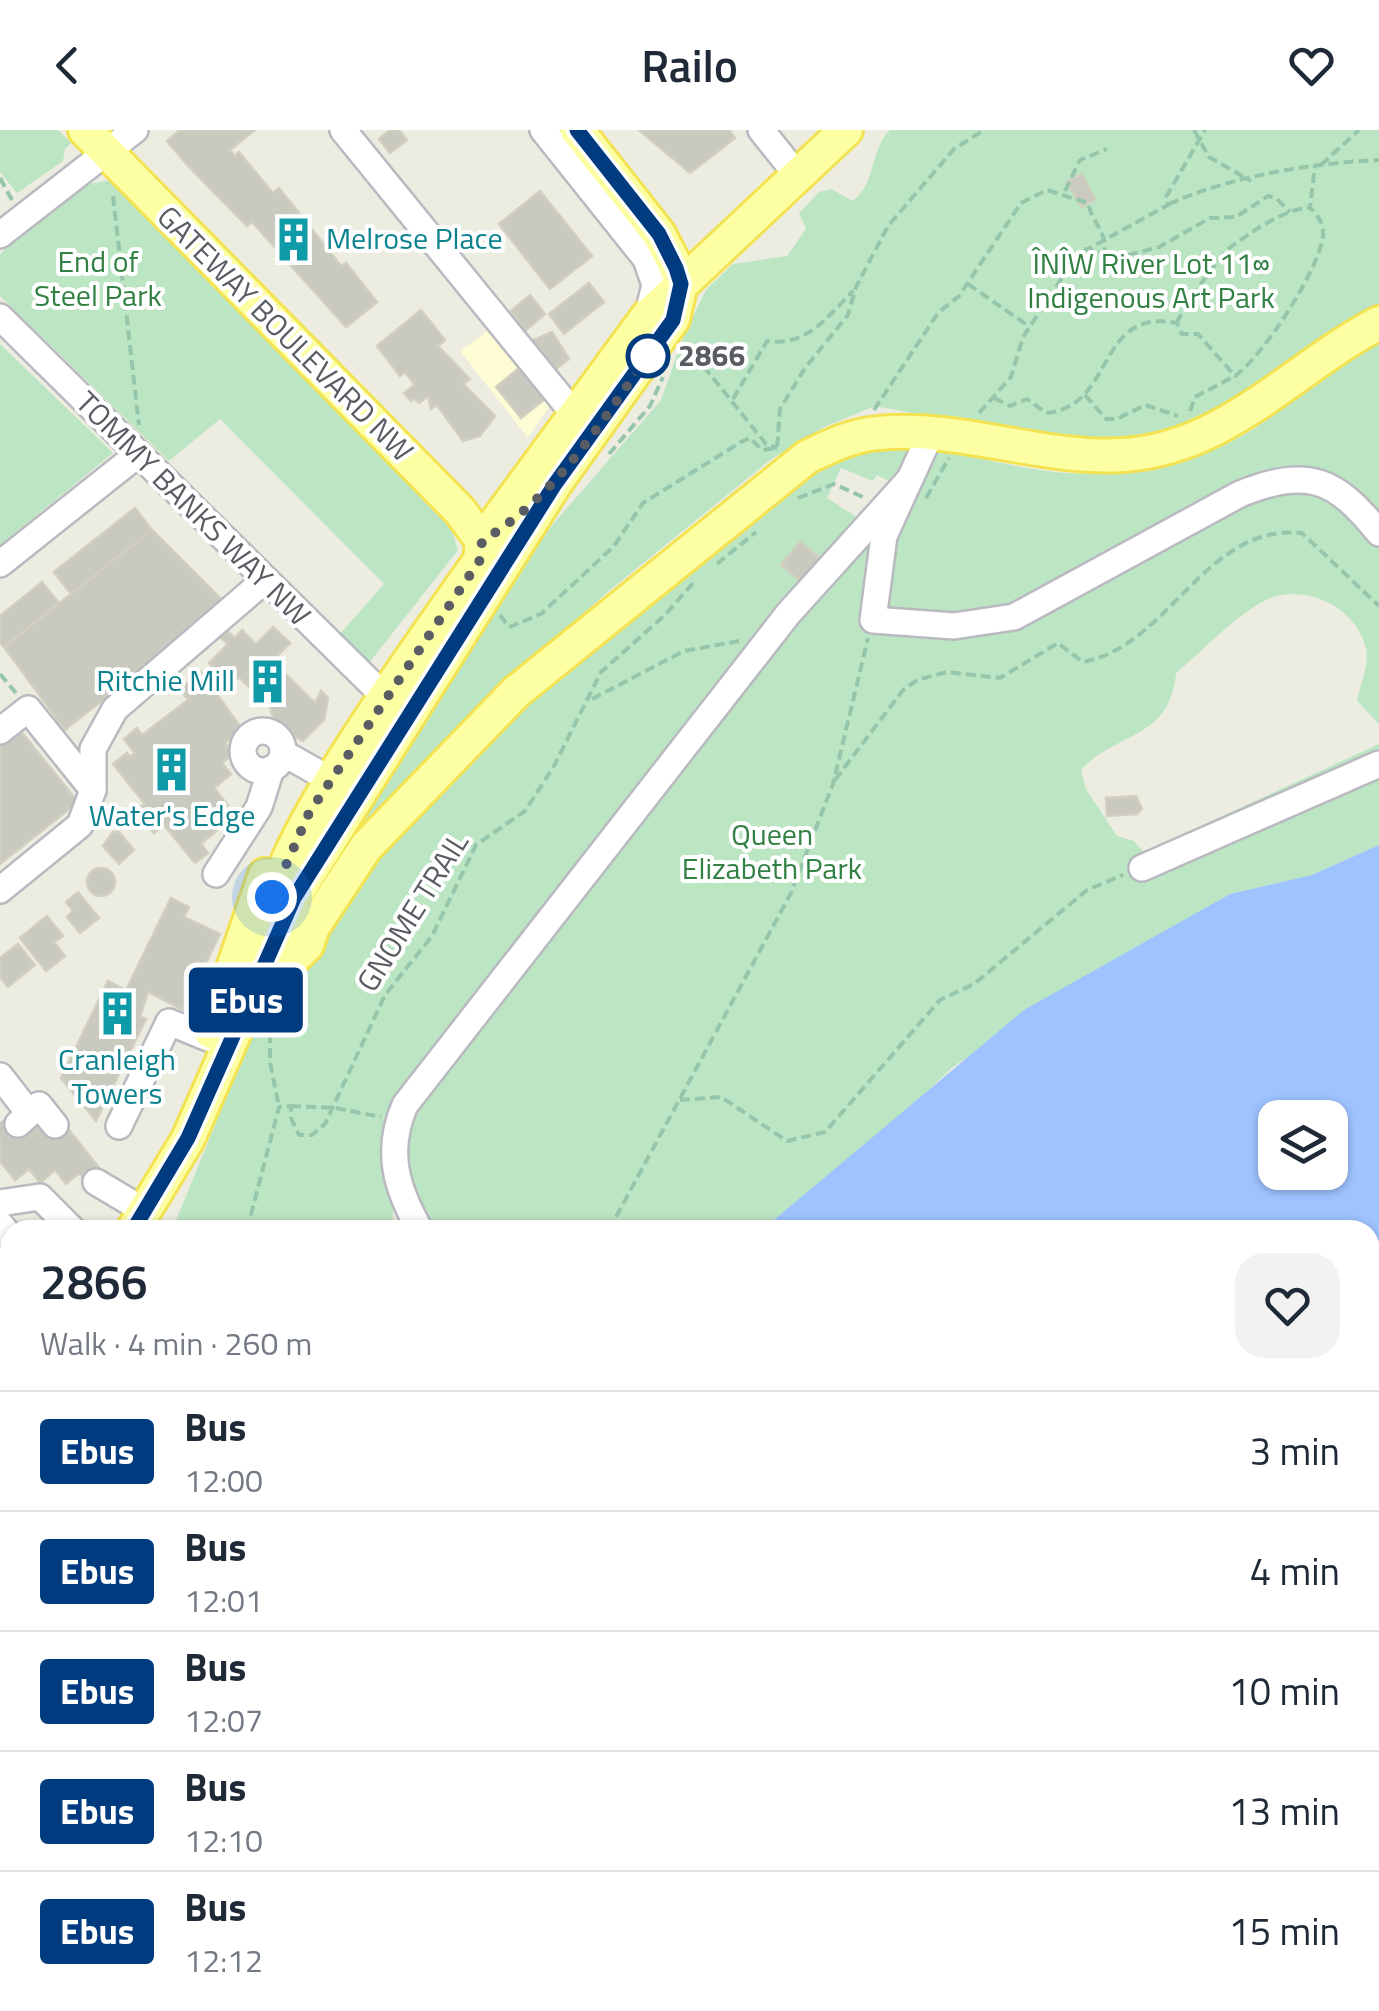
<!DOCTYPE html>
<meta charset="utf-8">
<style>
:root{--surface:#fff;--page:#f2f2f3;--text:#1f2937;--muted:#747a83;--line:#e0e1e3}
body{margin:0;font-family:"Titillium Web",sans-serif;background:var(--page);color:var(--text);height:100vh;display:flex;flex-direction:column;font-size:38px;white-space:nowrap}
*{box-sizing:border-box;margin:0}
p{font-size:32px;color:var(--muted)}
.icon{flex:none;width:55px;height:55px;fill:none;stroke:currentColor;stroke-width:2;stroke-linecap:round;stroke-linejoin:round}
.map{position:relative;flex:1;overflow:hidden}
.sheet{position:absolute;left:0px;top:1090px;width:1380px;height:792px;display:flex;flex-direction:column;background:var(--surface);border-radius:30px 30px 0 0;box-shadow:0 2px 8px #0004}
.sheet>*{flex:none}
.badge{padding:0 20px;border-radius:8px;font-size:35px;line-height:65px}
.controls{position:absolute;left:1258px;top:970px;display:grid;gap:20px}
.controls a{display:grid;place-items:center;width:90px;height:90px;border-radius:20px;background:var(--surface);box-shadow:0 2px 8px #0004;font-size:50px}
.you{position:absolute;width:50px;height:50px;margin:-25px;border:8px solid #fff;border-radius:50%;background:#1a73e8;box-shadow:0 0 0 15px #1a73e833}
.map>.badge{position:absolute;translate:-50% -50%;box-shadow:0 0 0 5px #fff}
.round{display:grid;place-items:center;flex:none;width:105px;height:105px;border-radius:30px;background:var(--page)}
.head{display:flex;align-items:center;justify-content:space-between;height:170px;padding:0 40px}
h1{font-size:48px;font-weight:600;line-height:75px}
ul{padding:0;list-style:none}
li{display:flex;align-items:center;gap:30px;height:120px;padding:0 40px;border-top:2px solid var(--line)}
li div{flex:1}
li b{display:block;font-size:38px}
li em{font-style:normal}
li .badge{min-width:110px;font-weight:700;text-align:center}
header{display:flex;justify-content:space-between;align-items:center;height:130px;padding:0 40px;background:var(--surface);font-size:45px;font-weight:600}
.map>svg:first-child{display:block}
</style>
<header><svg class="icon" aria-label="back" viewBox="0 0 24 24"><path d="M15 5l-7 7 7 7"/></svg>Railo<svg class="icon" aria-label="heart" viewBox="0 0 24 24"><path d="M12 20l-8-8c-3-5 5-10 8-4 3-6 11-1 8 4z"/></svg></header>
<div class="map">
<svg width="1379" height="1881" viewBox="0 0 1379 1881">
<rect width="100%" height="100%" fill="#edece1"/>
<polygon fill="#fefcd4" points="493,197 555,268 528,308 460,221"/>
<polygon fill="#ddddd5" points="1379,1391 1379,1881 1206,1881 1199,1873 1370,1872 1370,1398"/>
<g fill="#bce5c4" fill-rule="evenodd">
<polygon points="0,0 58,0 71,13 65,19 63,31 17,63 0,42"/>
<path d="M890 0H1379V594L1357 571C1360 555 1370 533 1366 518 1355 474 1298 450 1260 473 1230 491 1203 520 1176 543 1170 610 1117 601 1081 640L1086 659 1117 706 1134 711 1144 722 1379 614V715L1312 745 1230 764 1118 828 953 937 883 1003 762 1100H474L425 1091 384 1031 393 1075V1100H172L266 871 370 731 485 608 815 334C826 329 838 321 850 318 904 304 998 337 1055 342 1128 350 1196 335 1259 296L1215 293 1092 316 875 276 824 297 770 330 610 460 527 533 344 718 461 522 514 453 535 415 661 270 684 205 706 160 733 134 787 126 806 99 799 83 819 62 831 59 853 71C877 52 869 21 890 0ZM841 338 873 351 877 345 902 358 869 395 827 368Z"/>
<polygon points="116,49 448,389 458,420 369,533 339,505 384,454 220,289 169,331 0,166 0,125 5,119 83,55"/>
<polygon points="0,214 113,323 0,415"/>
<polygon points="1379,1234 1379,1381 1370,1388 1370,1237"/>
<path d="M10 1375V1566C3 1507 0 1431 10 1375Z"/>
<polygon points="10,1864 10,1872 509,1873 509,1881 0,1881"/>
</g>
<g fill="#9ec3ff" fill-rule="evenodd">
<path d="M1379 715V1239L1370 1242V1100H762L1024 880 1230 764 1312 745ZM1275 988H1330V1042H1275Z"/>
<polygon points="509,1872 867,1872 867,1873 866,1881 509,1881"/>
</g>
<g fill="#c9c9c0" stroke="#d1cfbf" stroke-width="2.5">
<polygon points="180,0 255,0 230,20 235,26 239,22 273,63 279,58 341,136 346,133 377,172 346,197 252,92 247,96 188,36 167,11"/>
<polygon points="390,0 399,0 407,10 390,23 379,9"/>
<polygon points="639,0 729,0 735,8 690,43"/>
<polygon points="1082,44 1095,69 1082,77 1067,52"/>
<polygon points="540,61 592,126 550,159 499,94"/>
<polygon points="589,153 604,172 564,204 549,184"/>
<polygon points="530,165 545,184 526,200 511,181"/>
<polygon points="421,180 445,210 438,216 470,249 463,254 495,286 480,306 463,311 437,275 431,279 428,266 419,273 414,268 411,271 404,263 415,255 405,242 400,246 377,216"/>
<polygon points="552,202 569,229 552,242 531,211"/>
<polygon points="524,234 550,265 521,288 496,257"/>
<polygon points="135,378 152,400 71,464 54,442"/>
<polygon points="152,400 224,472 140,540 145,546 123,563 119,557 65,600 4,517"/>
<polygon points="800,412 822,430 803,453 781,435"/>
<polygon points="42,452 59,473 4,517 0,513 0,486"/>
<polygon points="273,497 290,513 272,531 315,573 321,561 328,568 324,590 303,611 275,595 270,577 239,547 231,555 209,533 228,514 221,508 227,501 235,508 242,500 256,514"/>
<polygon points="201,542 242,599 225,613 233,623 222,633 231,644 214,658 228,675 215,686 223,695 201,714 208,723 195,733 164,695 154,703 136,681 145,674 113,634 127,623 130,627 135,623 124,609 137,598 142,605 188,570 180,559"/>
<polygon points="15,594 78,672 0,734 0,605"/>
<polygon points="1136,666 1142,679 1137,684 1107,686 1106,668"/>
<polygon points="113,702 119,702 134,720 119,734 103,716"/>
<circle cx="101" cy="752" r="14"/>
<polygon points="78,762 99,788 80,803 67,787 73,781 66,772"/>
<polygon points="171,768 189,777 184,787 220,804 183,880 148,862 140,887 146,889 96,991 61,948 108,851 126,860"/>
<polygon points="47,786 63,806 54,812 65,826 46,841 20,808"/>
<polygon points="18,814 35,835 8,857 0,847 0,828"/>
<polygon points="11,985 61,990 105,1045 91,1057 79,1043 66,1054 55,1040 40,1053 29,1039 15,1050 0,1031 0,994"/>
<polygon points="1379,1545 1379,1611 1370,1599 1370,1552"/>
<polygon points="996,1872 1083,1872 1076,1881 996,1881 992,1876"/>
</g>
<g fill="none" stroke-linecap="round" stroke-linejoin="round">
<polyline stroke="#c8c8c1" stroke-width="25" stroke-dasharray="25 12" stroke-linecap="butt" points="0,1008 18,994"/>
<defs>
<g id="minor">
<polyline points="343,0 575,285"/>
<polyline points="543,0 646,129 655,155 647,187"/>
<polyline points="761,0 798,46"/>
<polyline points="0,105 135,0"/>
<polyline points="0,187 387,569"/>
<path d="M930 305 884 406 873 490 954 496 1014 487 1240 364C1308 337 1335 348 1379 403"/>
<polyline points="0,434 137,325"/>
<polyline points="0,601 28,579 93,660"/>
<circle cx="263" cy="621" r="20"/>
<polyline points="283,623 331,650"/>
<polyline points="1142,738 1379,634"/>
<polyline points="216,744 259,677 271,639"/>
<polyline points="0,760 80,695 93,660 93,619 115,579 265,450"/>
<polyline points="0,946 29,983"/>
<polyline points="18,994 39,975 55,995"/>
<polyline points="119,996 169,892 208,908"/>
<polyline points="96,1052 143,1080"/>
<polyline points="0,1073 40,1067 73,1100"/>
<polyline points="0,1094 10,1106"/>
<path d="M420 1100C396 1058 385 1021 405 975L788 484 910 349"/>
<polyline points="1370,1449 1379,1442"/>
<polyline points="0,1837 10,1831"/>
<polyline points="1189,1872 1196,1881"/>
<polyline points="1115,1881 1126,1872"/>
</g>
<g id="major">
<polyline points="85,0 460,381 482,411"/>
<path d="M275 788C258 732 440 489 480 430L482 411 647 187 846 0"/>
<path d="M243 876 307 815 313 797 366 717 516 562 807 327C830 316 852 305 879 303 960 295 1042 330 1123 325 1226 319 1293 238 1379 193"/>
<polyline points="211,902 265,745"/>
<polyline points="133,1100 188,1009 294,767 555,354 673,189 681,154 676,137 659,104 577,0"/>
<polyline points="0,1324 10,1307"/>
<polyline points="0,1679 5,1721 0,1754"/>
</g>
</defs>
<use href="#minor" stroke="#b9bac0" stroke-width="30"/>
<use href="#major" stroke="#f3e353" stroke-width="38"/>
<g stroke="#95c6ac" stroke-width="4" stroke-dasharray="10 5" stroke-linecap="butt">
<polyline points="1194,0 1209,27 1251,51"/>
<polyline points="1321,35 1359,0"/>
<polyline points="0,48 12,70"/>
<polyline points="1065,61 1080,30 1107,19"/>
<polyline points="113,66 139,295"/>
<path d="M1169 74C1232 46 1311 33 1379 30"/>
<polyline points="1084,119 1121,127 1159,117 1210,88 1236,87 1268,66 1276,68 1290,82"/>
<polyline points="968,154 1030,197"/>
<path d="M1177 193C1181 180 1220 125 1232 116 1250 103 1287 77 1310 78"/>
<polyline points="685,213 766,314 777,318"/>
<polyline points="1085,265 1106,289 1117,289 1145,275 1178,286"/>
<path d="M994 268 1010 276 1027 269 1046 283C1116 277 1095 177 1177 193L1182 204H1198L1235 246C1263 226 1320 139 1323 105 1324 94 1318 85 1310 78L1315 35"/>
<path d="M733 269 767 211C807 217 828 186 853 161"/>
<path d="M874 280 938 183 959 166 1021 73 1047 60 1088 73C1092 93 1109 104 1104 124"/>
<polyline points="1190,281 1195,267 1235,246"/>
<polyline points="979,283 1011,247 1023,207 1077,125 1168,75 1166,67 1205,0"/>
<polyline points="609,324 650,276 663,247"/>
<polyline points="798,368 834,354 863,367"/>
<polyline points="926,368 949,328"/>
<polyline points="717,434 756,402"/>
<polyline points="500,485 509,497 541,484 614,416 643,373 741,312 750,308 762,320 777,318 780,279 805,238 848,185 856,157 888,96 954,19 984,0"/>
<polyline points="0,544 16,563"/>
<polyline points="592,569 684,521 739,511"/>
<path d="M835 650 903 560 917 550 947 542 1000 548 1058 513 1083 532C1170 516 1205 393 1302 403L1379 476"/>
<polyline points="270,888 270,932 279,977"/>
<polyline points="680,970 721,967 787,1011 825,1002 940,870 974,854 1087,760 1123,745"/>
<polyline points="291,976 336,978 381,987"/>
<polyline points="247,1100 279,977 291,976 291,988 299,1005 312,1005 325,994 385,865 432,806 476,715 525,681 554,636 601,542 665,485 694,452"/>
<polyline points="609,1100 791,763 833,654 868,508"/>
<polyline points="1370,1348 1379,1346"/>
<polyline points="0,1369 8,1345"/>
<polyline points="0,1472 10,1459"/>
<polyline points="0,1569 10,1624"/>
<polyline points="9,1807 10,1803"/>
<polyline points="1370,1872 1372,1874"/>
<polyline points="32,1881 44,1876 57,1881"/>
<polyline points="109,1881 119,1872"/>
<polyline points="269,1881 270,1872"/>
<polyline points="372,1881 378,1872"/>
<polyline points="418,1881 420,1872"/>
<polyline points="449,1881 450,1872"/>
<polyline points="927,1881 927,1872"/>
</g>
<use href="#minor" stroke="#fff" stroke-width="25"/>
<use href="#major" stroke="#fdffa3" stroke-width="32"/>
</g>
<g fill="none" stroke-linecap="round" stroke-linejoin="round">
<defs>
<polyline id="line" points="133,1100 188,1008 294,768 555,354 673,190 681,154 676,138 659,104 577,0"/>
</defs>
<use href="#line" stroke="#fff" stroke-width="22"/>
<use href="#line" stroke="#003b80" stroke-width="15"/>
<path stroke="#595c62" stroke-width="10" stroke-dasharray="0 18" d="M272 767 309 683 480 430 482 411C559 365 605 287 655 215L648 226"/>
</g>
<defs>
<symbol id="building-bare" viewBox="-9 -9 18 18"><path d="M-4-6H4V6H1V3H-1V6H-4ZM-2.5-4.3h1.7v1.8h-1.7ZM.8-4.3h1.7v1.8H.8ZM-2.5-1h1.7V.8h-1.7ZM.8-1h1.7V.8H.8Z" fill="#0f9aa8" stroke="#fff" stroke-width="2.5" paint-order="stroke"/></symbol>
</defs>
<g fill-rule="evenodd">
<use href="#building-bare" x="262" y="78" width="63" height="63"/>
<use href="#building-bare" x="236" y="520" width="63" height="63"/>
<use href="#building-bare" x="140" y="608" width="63" height="63"/>
<use href="#building-bare" x="86" y="852" width="63" height="63"/>
</g>
<circle fill="#fff" stroke="#003b80" stroke-width="5" cx="648" cy="226" r="20"/>
<g text-anchor="middle" stroke-width="8" stroke-linejoin="round" paint-order="stroke">
<g font-size="30" fill="#0d838f" stroke="#fff">
<text x="326" y="119" text-anchor="start">Melrose Place</text>
<text x="235" y="561" text-anchor="end">Ritchie Mill</text>
<text x="172" y="696">Water's Edge</text>
<text x="117" y="940">Cranleigh<tspan x="117" dy="34">Towers</tspan></text>
</g>
<g font-size="30" fill="#328144" stroke="#fff">
<text x="98" y="142">End of<tspan x="98" dy="34">Steel Park</tspan></text>
<text x="1151" y="144">ÎNÎW River Lot 11∞<tspan x="1151" dy="34">Indigenous Art Park</tspan></text>
<text x="772" y="715">Queen<tspan x="772" dy="34">Elizabeth Park</tspan></text>
</g>
<g font-size="30" fill="#595c62" stroke="#fff">
<text transform="translate(285 204) rotate(45)" y="10">GATEWAY BOULEVARD NW</text>
<text transform="translate(193 379) rotate(45)" y="10">TOMMY BANKS WAY NW</text>
<text transform="translate(413 782) rotate(-58)" y="10">GNOME TRAIL</text>
</g>
<g font-size="30" font-weight="bold" fill="#595c62" stroke="#fff" text-anchor="start">
<text x="678" y="236">2866</text>
</g>
</g>
</svg>
<div class="controls">
<a><svg class="icon" aria-label="layers" viewBox="0 0 24 24"><path d="M12 4l9 5-9 5-9-5zM3 14l9 5 9-5"/></svg></a>
</div>
<div class="you" style="left:272px;top:767px"></div>
<b class="badge" style="left:246px;top:870px;background:#003b80;color:#fff">Ebus</b>
<section class="sheet">
<div class="head"><div><h1>2866</h1><p>Walk · 4 min · 260 m</p></div><a class="round"><svg class="icon" aria-label="heart" viewBox="0 0 24 24"><path d="M12 20l-8-8c-3-5 5-10 8-4 3-6 11-1 8 4z"/></svg></a></div>
<ul>
<li><span class="badge" style="background:#003b80;color:#fff">Ebus</span><div><b>Bus</b><p>12:00</p></div><em>3 min</em></li>
<li><span class="badge" style="background:#003b80;color:#fff">Ebus</span><div><b>Bus</b><p>12:01</p></div><em>4 min</em></li>
<li><span class="badge" style="background:#003b80;color:#fff">Ebus</span><div><b>Bus</b><p>12:07</p></div><em>10 min</em></li>
<li><span class="badge" style="background:#003b80;color:#fff">Ebus</span><div><b>Bus</b><p>12:10</p></div><em>13 min</em></li>
<li><span class="badge" style="background:#003b80;color:#fff">Ebus</span><div><b>Bus</b><p>12:12</p></div><em>15 min</em></li>
</ul>
</section>
</div>
